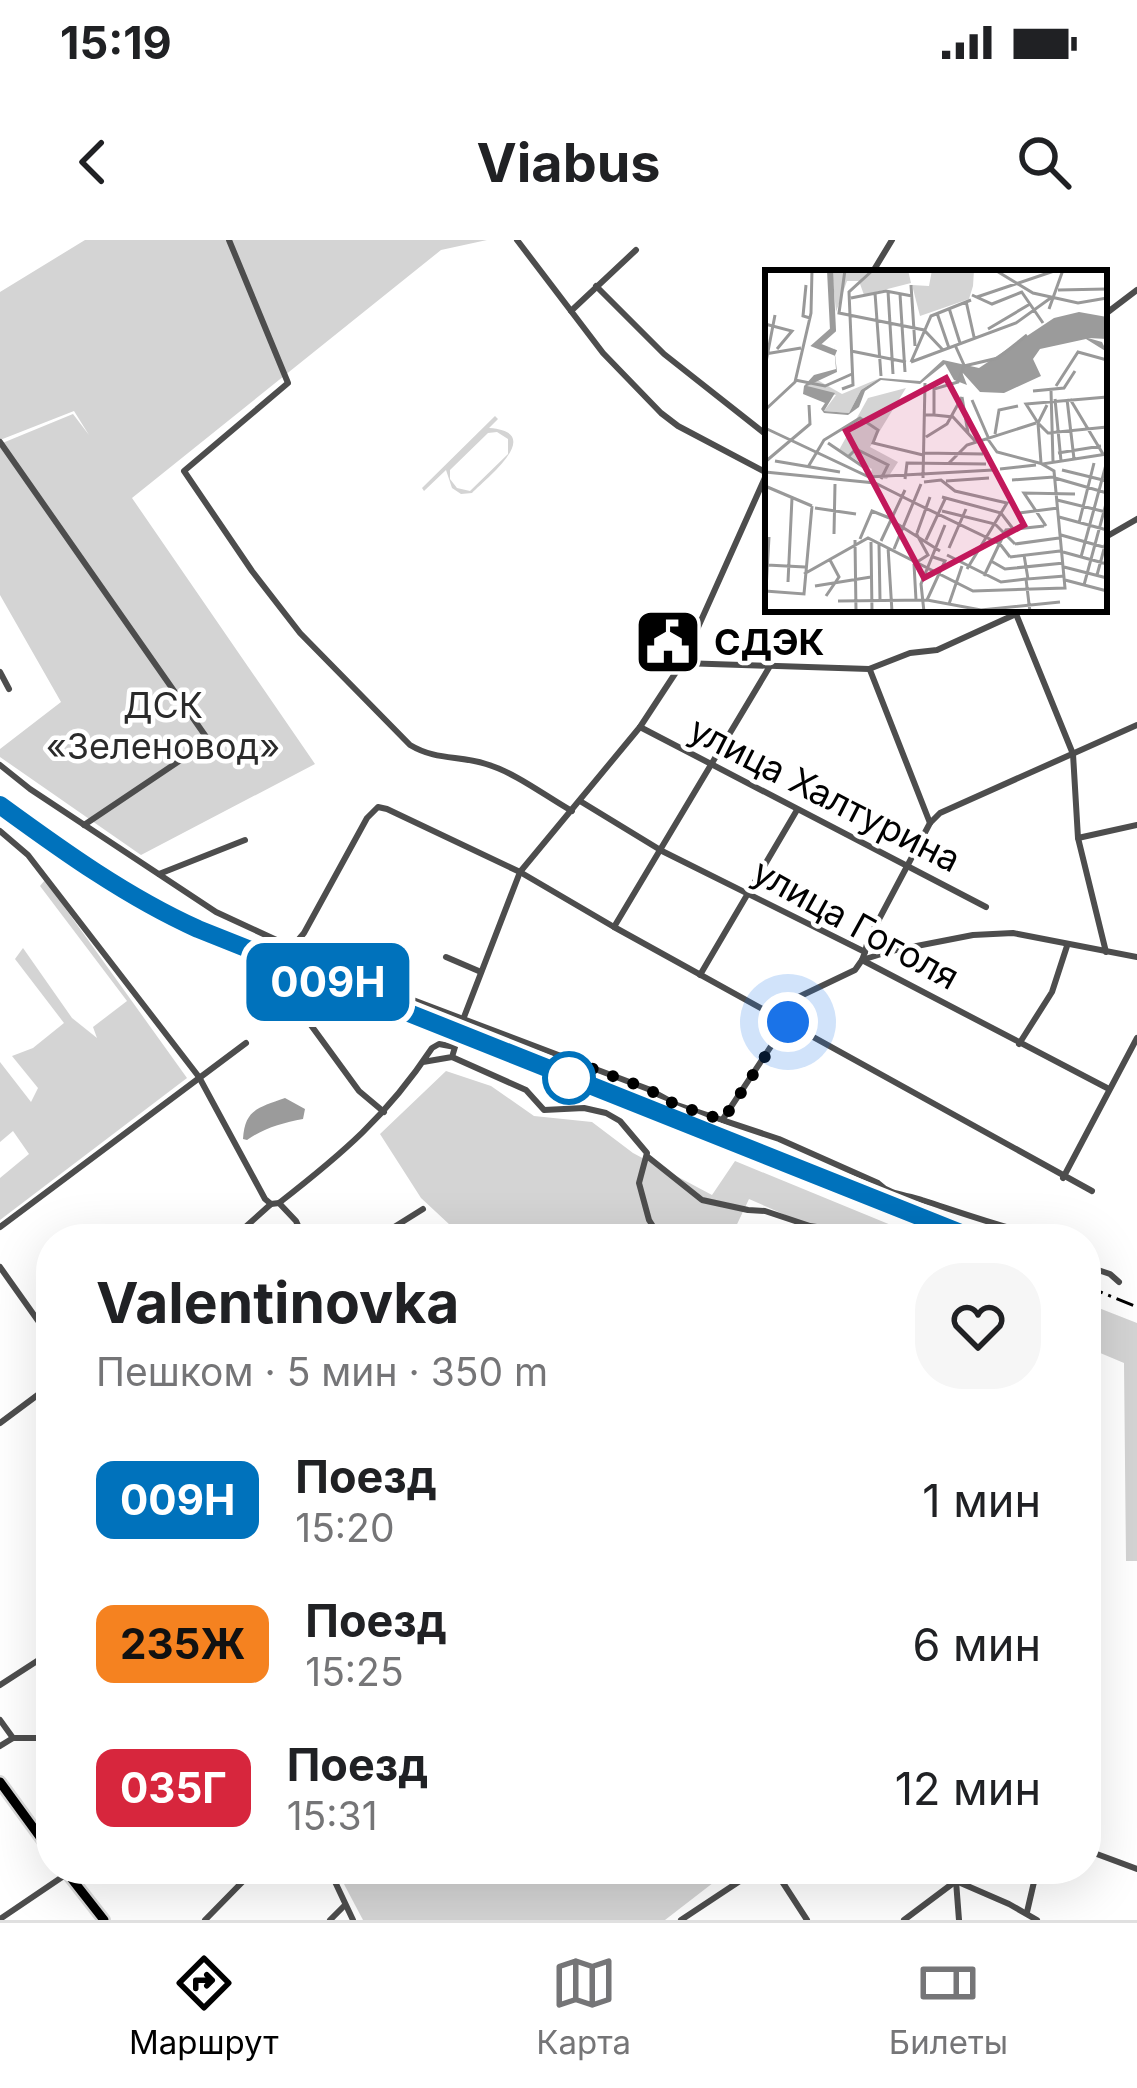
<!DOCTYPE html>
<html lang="ru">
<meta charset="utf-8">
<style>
:root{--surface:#fff;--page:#f6f6f6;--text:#202124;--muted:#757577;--line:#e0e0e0;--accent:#000}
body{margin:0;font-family:Inter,sans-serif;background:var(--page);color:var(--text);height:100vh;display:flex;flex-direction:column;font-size:45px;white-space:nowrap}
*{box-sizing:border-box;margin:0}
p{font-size:39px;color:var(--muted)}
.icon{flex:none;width:66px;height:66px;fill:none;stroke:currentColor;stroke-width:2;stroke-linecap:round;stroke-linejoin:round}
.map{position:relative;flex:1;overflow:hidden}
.sheet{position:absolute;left:36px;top:984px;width:1065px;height:660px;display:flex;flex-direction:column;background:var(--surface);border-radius:48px;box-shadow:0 12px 48px #0002}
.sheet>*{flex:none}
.badge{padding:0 24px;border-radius:18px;font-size:42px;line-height:78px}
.you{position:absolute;width:60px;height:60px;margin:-30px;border:9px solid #fff;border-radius:50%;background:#1a73e8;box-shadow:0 0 0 18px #1a73e833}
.map>.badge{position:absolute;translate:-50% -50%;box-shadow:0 0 0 6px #fff}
.round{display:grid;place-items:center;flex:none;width:126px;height:126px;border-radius:48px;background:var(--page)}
.head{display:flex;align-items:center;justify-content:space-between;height:204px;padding:0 60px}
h1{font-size:57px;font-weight:700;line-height:90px}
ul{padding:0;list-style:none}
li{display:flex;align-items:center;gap:36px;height:144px;padding:0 60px}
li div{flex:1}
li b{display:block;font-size:45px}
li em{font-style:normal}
li .badge{min-width:132px;font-weight:700;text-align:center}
.status{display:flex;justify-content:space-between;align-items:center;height:84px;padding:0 60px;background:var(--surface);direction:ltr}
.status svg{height:33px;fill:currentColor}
header{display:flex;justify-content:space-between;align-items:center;height:156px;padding:0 60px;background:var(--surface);font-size:54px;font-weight:700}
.tab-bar{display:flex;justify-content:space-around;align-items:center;height:168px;border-top:3px solid var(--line);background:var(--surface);font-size:33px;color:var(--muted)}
.tab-bar a{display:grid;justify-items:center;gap:6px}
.tab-bar .active{color:var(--accent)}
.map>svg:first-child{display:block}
</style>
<div class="status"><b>15:19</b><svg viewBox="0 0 49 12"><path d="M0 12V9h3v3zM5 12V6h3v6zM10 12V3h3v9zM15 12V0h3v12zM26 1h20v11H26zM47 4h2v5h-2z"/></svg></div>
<header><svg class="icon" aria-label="back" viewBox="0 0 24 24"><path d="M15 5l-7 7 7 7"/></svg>Viabus<svg class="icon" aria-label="search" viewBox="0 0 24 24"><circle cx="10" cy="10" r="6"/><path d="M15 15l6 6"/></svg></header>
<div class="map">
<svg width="1137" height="1680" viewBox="0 0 1137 1680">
<rect width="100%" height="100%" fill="#fff"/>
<g fill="#d4d4d4" fill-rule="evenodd">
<polygon points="85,0 487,0 441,10 132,258 315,524 141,615 0,517 0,509 61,462 0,355 0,204 73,174 89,195 74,171 0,200 0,52"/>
<path d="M495 176 498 179 489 188C546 192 487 238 472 253L461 254 452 248 446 230 424 251 422 248ZM497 192 508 199V214L470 251 457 248 450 239V230L488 193Z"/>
<polygon points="45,640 187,838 0,980 0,938 29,914 13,891 0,902 0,822 31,862 38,848 12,816 33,808 64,783 15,719 23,708 72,778 97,798 93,787 127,761 40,646"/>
<polygon points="446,831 491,846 534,876 592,882 633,913 712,955 735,921 925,999 840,999 749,959 730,999 465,999 421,958 380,894"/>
<polygon points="1086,1063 1137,1083 1137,1321 1126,1321 1124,1123 1086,1107"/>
<polygon points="336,1629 731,1629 665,1680 363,1680"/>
</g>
<path fill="#9b9b9b" d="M285 858 305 869 303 879C282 883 264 888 247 900L243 899C245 870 257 868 285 858Z"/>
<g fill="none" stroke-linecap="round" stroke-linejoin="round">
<defs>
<g id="major">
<polyline points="0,1542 51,1612"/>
<polyline points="64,1629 104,1680"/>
</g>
</defs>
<use href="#major" stroke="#dbdbdb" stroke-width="14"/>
<g stroke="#4d4d4d" stroke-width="6">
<path d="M229 0 288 143 184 231 252 331 300 393 410 505C437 521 458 515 486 524 516 533 544 555 572 571"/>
<polyline points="517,0 603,113 661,173 678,186 767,233"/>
<polyline points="872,33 892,0"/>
<polyline points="596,46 664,114 768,196"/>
<polyline points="571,71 636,10"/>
<polyline points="1104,75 1137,50"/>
<polyline points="0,202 209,501 84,585"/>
<polyline points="1104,298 1137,279"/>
<polyline points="1010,369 1016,374 1073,514 1078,598 1106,712"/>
<polyline points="682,423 869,429 910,413 937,410 1016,374 1021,369"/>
<polyline points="870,430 930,583"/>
<polyline points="0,432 9,449"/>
<polyline points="640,487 986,667"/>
<path d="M0 525 30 549 216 672 376 746 648 849 677 865 779 899 878 943C891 956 905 954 922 960 965 974 1007 989 1051 999"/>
<polyline points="580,561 662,611 865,712 862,720 1109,849"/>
<polyline points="0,591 28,615 199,837 265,959 271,964"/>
<polyline points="1078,598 1137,585"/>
<polyline points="159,634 245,600"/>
<polyline points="614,687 770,426"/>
<polyline points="293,706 304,693 367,578 378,567 387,569 520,632 614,687 1092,951"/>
<polyline points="865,712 868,700 930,583 940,573 1137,485"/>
<polyline points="446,717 481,732"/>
<polyline points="700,735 797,570"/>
<polyline points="286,751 359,851 384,872"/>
<polyline points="767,772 855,730 862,720 891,711 973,695 1013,693 1137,717"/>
<polyline points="464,777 520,632 640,487 682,423 768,231"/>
<polyline points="1019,804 1052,752 1067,706"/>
<polyline points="452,817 526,850 544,870 584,868 606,873 620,881 647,913 639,943 649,980 661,999"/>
<polyline points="723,879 787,782"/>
<polyline points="648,917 702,960 748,970 765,971 810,986 856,993 872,999"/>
<polyline points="1063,938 1137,798"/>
<polyline points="279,963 296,981 304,999"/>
<polyline points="0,987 246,803"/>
<polyline points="437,987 446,991 451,999"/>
<path d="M232 999 271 964 279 963C342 914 387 876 432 808L439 804 455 807 452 817 423 822"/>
<polyline points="375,999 423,969"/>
<polyline points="1086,1010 1092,1028 1110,1034 1119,1042"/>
<polyline points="0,1027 51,1099"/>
<polyline points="0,1183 51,1145"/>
<polyline points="1086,1390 1086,1405"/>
<polyline points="0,1445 51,1412"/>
<polyline points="0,1480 13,1498"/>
<polyline points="0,1506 13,1498 51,1498"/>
<polyline points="1086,1610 1137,1629"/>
<polyline points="329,1629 353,1680"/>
<polyline points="774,1629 807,1680"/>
<polyline points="949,1629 956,1641 959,1680"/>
<polyline points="1027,1672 1037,1629"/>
<polyline points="0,1679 74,1629"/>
<polyline points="205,1680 255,1629"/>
<polyline points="330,1680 344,1666"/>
<polyline points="681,1680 758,1629"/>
<polyline points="904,1680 956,1641 1009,1664 1037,1680"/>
</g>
<use href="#major" stroke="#000" stroke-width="9"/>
<g stroke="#000" stroke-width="3" stroke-dasharray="18 6 3 6" stroke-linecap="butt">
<path d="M0 565C63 611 127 657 198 689L976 999"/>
<polyline points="1086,1046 1137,1067"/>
</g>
</g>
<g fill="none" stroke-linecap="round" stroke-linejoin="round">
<defs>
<path id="line" d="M0 565C63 611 127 657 198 689L976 999"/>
</defs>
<use href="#line" stroke="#fff" stroke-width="27"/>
<use href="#line" stroke="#0072bc" stroke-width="18"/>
<polyline stroke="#000" stroke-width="12" stroke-dasharray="0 21.6" points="569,838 569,820 648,849 676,865 723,880 788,782"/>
</g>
<defs>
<symbol id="civic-square" viewBox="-11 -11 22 22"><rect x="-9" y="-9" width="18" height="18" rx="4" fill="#000" stroke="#fff"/><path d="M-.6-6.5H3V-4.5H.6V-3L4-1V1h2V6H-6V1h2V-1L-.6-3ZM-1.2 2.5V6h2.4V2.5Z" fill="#fff"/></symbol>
</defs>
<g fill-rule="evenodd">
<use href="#civic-square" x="630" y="364" width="76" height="76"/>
</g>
<circle fill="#fff" stroke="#0072bc" stroke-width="6" cx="569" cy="838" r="24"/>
<g text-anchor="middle" stroke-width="9" stroke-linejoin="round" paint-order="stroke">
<g font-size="36" font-weight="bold" fill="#000" stroke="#fff" text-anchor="start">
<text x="714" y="415">СДЭК</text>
</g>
<g font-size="36" fill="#2b2b2b" stroke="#fff">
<text x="163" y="478">ДСК<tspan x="163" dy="41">«Зеленовод»</tspan></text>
</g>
<g font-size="36" fill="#000" stroke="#fff">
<text transform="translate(825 554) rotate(27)" y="13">улица Халтурина</text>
<text transform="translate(856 684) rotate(29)" y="13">улица Гоголя</text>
</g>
</g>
<g transform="translate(765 30)">
<rect width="342" height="342" fill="#fff"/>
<path d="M67 0H143L146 13 99 25 94 11H82L71 42ZM167 0H209L208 16 204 29 155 46 147 15 164 16ZM49 108 77 124 115 108 96 120 84 143 59 141 71 125 47 121 41 116ZM141 118 105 177 133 192 122 209 105 207 107 199 74 180 103 128Z" fill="#d4d4d4"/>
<path d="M314 42 342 47V69L323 68 337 72 342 82 321 69 275 79 268 89 276 106 239 123 215 122 197 102 202 115 189 110 180 94 155 114 116 110 100 121 94 137 83 145 59 143 56 139 60 133 38 124 39 116 49 105 71 99 69 76 72 102 42 116 70 123 59 141 84 143 96 120 115 108 155 111 178 90 214 98 289 48Z" fill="#9b9b9b"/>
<path fill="none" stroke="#9b9b9b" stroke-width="6" d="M65 0 68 60 51 75 71 83"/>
<path fill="none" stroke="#999" stroke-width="3" d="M80 0 74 43 159 60 178 80M230 0 268 23 313 33 342 28M41 15 38 46 45 48M146 15 150 76M293 20 342 19M123 21 128 104M256 21 278 53M110 23 116 106M135 24 140 102M207 25 227 34 257 22M212 27 292 0M86 28 121 21 147 26M201 31 209 67M184 38 195 73M284 39 298 0M172 43 184 78M0 54 27 61 12 79M223 59 265 34M86 81 141 92M0 84 36 78M146 92 251 53 287 27M146 92 166 46 206 30M199 96 233 88 262 65M0 97 10 45M30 110 60 116 87 104M291 116 313 82 342 90M77 119 88 115 84 22 108 0M286 120 288 192M268 121 299 118 310 101M197 127 203 163M290 129 296 191M302 129 309 189M305 129 338 184M207 130 223 167M0 140 30 112 46 43 47 0M159 145H169V119L193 112 199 95 190 75M169 145 188 147 211 172M273 153 261 134 342 127M274 154 283 163 342 157M0 158 104 207 228 200M230 164 234 140 253 136M161 167 182 154 197 127M222 168 232 182 278 194M63 173 103 200M158 183 218 184M293 183 336 176M83 187 91 179 123 195 116 209M10 191 75 202M0 192 45 154 44 135M184 193 202 175 271 153M276 193 273 153 282 135M43 197 59 170 95 148 113 160 108 173 158 185M235 199 271 195M297 200 342 211M0 202 110 213 150 233M158 208 160 113M290 208 342 223M140 209 142 193 221 194M247 210 289 207M181 211 224 208M159 212 176 210 190 221 242 233 202 299M0 216 47 236M177 227 236 243 249 260M292 230 341 242M150 233 235 274 245 287M50 238 91 244M177 241 230 254 250 274M254 243 293 238M294 247 342 260M126 250 175 281M314 253 329 193M281 256 259 223 310 224M151 263 163 285 152 292M152 263 165 227M69 264 70 214M296 265 342 278M95 269 107 241 127 249M90 270 91 342M161 270 181 227M116 271 140 220M106 272 107 342M114 274 115 330M250 274 294 268M123 277 127 342M184 278 201 239M129 279 156 214M298 282 342 294M182 285 236 312 261 309 265 342M259 285 263 309 300 306M245 287 295 281M316 287 342 191M226 291 240 299 299 293M149 294 151 330M2 295 40 297M299 297 342 308M39 304 103 268 208 321 300 318 289 201 277 194 342 184M332 305 342 268M219 306 241 260 279 256M300 310 342 321M23 312 27 228M319 315 342 230M50 316 106 307M1 320 4 267M0 321 39 324 47 236M61 326 74 307 65 290M162 330 180 291 168 287M73 331 162 330 216 340 295 332M184 334 197 296M159 342 156 314 180 255"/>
<path fill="#c2185b" fill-opacity="0.15" stroke="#c2185b" stroke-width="6" d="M181 108 259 255 159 308 81 161Z"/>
<rect width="342" height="342" fill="none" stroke="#000" stroke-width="6"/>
</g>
</svg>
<div class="you" style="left:788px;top:782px"></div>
<b class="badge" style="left:328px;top:742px;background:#0072bc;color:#fff">009Н</b>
<section class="sheet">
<div class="head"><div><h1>Valentinovka</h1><p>Пешком · 5 мин · 350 m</p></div><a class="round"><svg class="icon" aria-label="heart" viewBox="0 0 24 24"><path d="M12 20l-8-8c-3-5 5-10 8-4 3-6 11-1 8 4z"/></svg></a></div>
<ul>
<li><span class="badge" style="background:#0072bc;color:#fff">009Н</span><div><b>Поезд</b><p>15:20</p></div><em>1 мин</em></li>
<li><span class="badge" style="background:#f58220;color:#111">235Ж</span><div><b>Поезд</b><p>15:25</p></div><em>6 мин</em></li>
<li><span class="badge" style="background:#d7263d;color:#fff">035Г</span><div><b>Поезд</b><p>15:31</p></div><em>12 мин</em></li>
</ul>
</section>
</div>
<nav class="tab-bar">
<a class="active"><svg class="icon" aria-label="directions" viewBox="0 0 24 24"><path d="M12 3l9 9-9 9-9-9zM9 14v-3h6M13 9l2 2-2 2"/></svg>Маршрут</a>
<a><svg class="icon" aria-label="map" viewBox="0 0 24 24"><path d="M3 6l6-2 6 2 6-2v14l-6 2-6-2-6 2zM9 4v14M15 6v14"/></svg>Карта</a>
<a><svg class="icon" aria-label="tickets" viewBox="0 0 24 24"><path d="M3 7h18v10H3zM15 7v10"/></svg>Билеты</a>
</nav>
